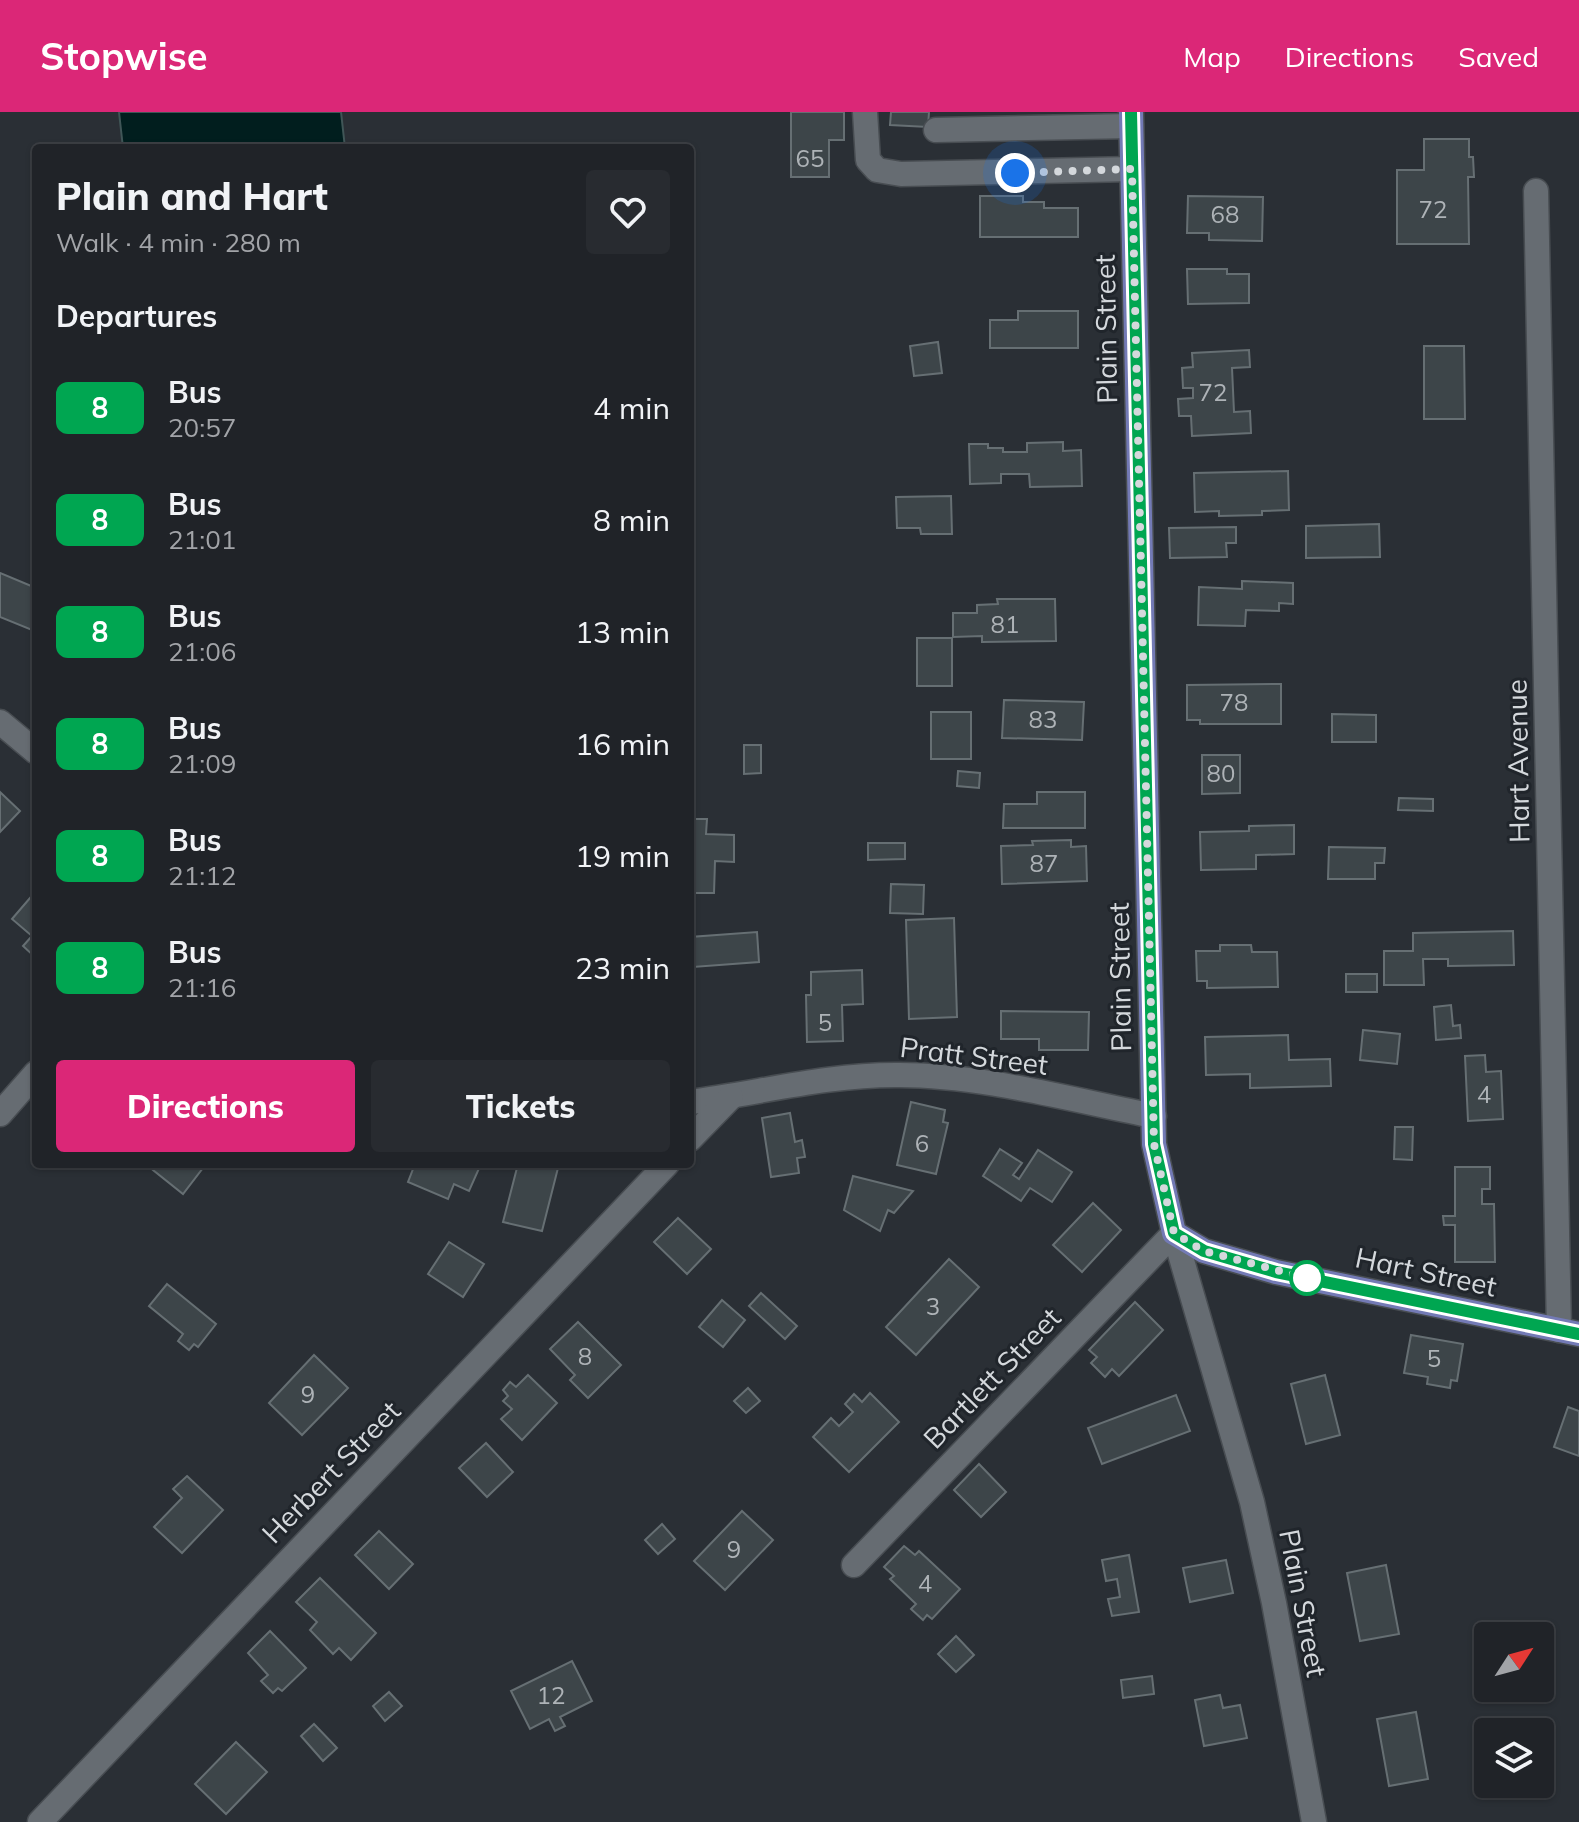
<!DOCTYPE html>
<meta charset="utf-8">
<style>
:root{--surface:#202328;--page:#282b30;--text:#f1f3f6;--muted:#a2a4a8;--line:#3d4045;--accent:#db2777}
body{margin:0;font-family:Mulish,sans-serif;background:var(--page);color:var(--text);height:100vh;display:flex;flex-direction:column;font-size:30px;white-space:nowrap}
*{box-sizing:border-box;margin:0}
p{font-size:26px;color:var(--muted)}
.icon{flex:none;width:44px;height:44px;fill:none;stroke:currentColor;stroke-width:2;stroke-linecap:round;stroke-linejoin:round}
.map{position:relative;flex:1;overflow:hidden}
.details{position:absolute;left:32px;top:32px;width:662px;height:1024px;display:flex;flex-direction:column;background:var(--surface);border-radius:8px;box-shadow:0 2px 6px #0004,0 0 0 2px var(--line)}
.details>*{flex:none}
.badge{padding:0 16px;border-radius:12px;font-size:28px;line-height:52px}
.needle{width:52px;rotate:54deg}
.tools{position:absolute;left:1474px;top:1510px;display:grid;gap:16px}
.tools a{display:grid;place-items:center;width:80px;height:80px;border-radius:8px;background:var(--surface);box-shadow:0 2px 6px #0004,0 0 0 2px var(--line);font-size:40px}
.you{position:absolute;width:40px;height:40px;margin:-20px;border:6px solid #fff;border-radius:50%;background:#1a73e8;box-shadow:0 0 0 12px #1a73e833}
.map>.badge{position:absolute;translate:-50% -50%;box-shadow:0 0 0 4px #fff}
h2{padding:0 24px;font-size:30px;line-height:72px}
.round{display:grid;place-items:center;flex:none;width:84px;height:84px;border-radius:8px;background:var(--page)}
.overview{display:flex;align-items:center;justify-content:space-between;height:136px;padding:0 24px}
h1{font-size:38px;font-weight:800;line-height:60px}
.action{display:flex;gap:16px;margin-top:auto;padding:16px 24px}
.action a{flex:1;height:92px;border-radius:8px;background:var(--accent);color:#fff;font-size:32px;font-weight:800;line-height:92px;text-align:center}
.action a+a{background:var(--page);color:var(--text)}
ul{padding:0;list-style:none}
li{display:flex;align-items:center;gap:24px;height:112px;padding:0 24px}
li div{flex:1}
li b{display:block;font-size:30px}
li em{font-style:normal}
li .badge{min-width:88px;font-weight:700;text-align:center}
header{display:flex;align-items:center;gap:48px;box-sizing:border-box;height:112px;padding:0 40px;background:var(--accent);color:#fff}
header strong{font-size:38px}
nav{display:flex;gap:44px;margin-inline-start:auto;font-size:28px}
.map>svg:first-child{display:block}
</style>
<header>
<strong>Stopwise</strong>
<nav><a>Map</a><a>Directions</a><a>Saved</a></nav>
</header>
<div class="map">
<svg width="1579" height="1710" viewBox="0 0 1579 1710">
<rect width="100%" height="100%" fill="#2a2f35"/>
<polygon fill="#011e1e" stroke="#405657" stroke-width="2" points="119,0 341,0 345,36 123,36"/>
<g fill="#3d4549" stroke="#666f73" stroke-width="2">
<polygon points="791,0 844,0 844,28 829,28 829,65 791,65"/>
<polygon points="891,0 929,0 928,15 890,13"/>
<polygon points="1424,27 1469,27 1469,45 1473,45 1474,65 1468,65 1469,132 1397,132 1397,58 1424,58"/>
<polygon points="980,84 1023,84 1023,90 1044,90 1044,96 1078,96 1078,125 980,125"/>
<polygon points="1188,84 1263,85 1262,129 1209,128 1209,121 1187,121"/>
<polygon points="1187,157 1227,157 1227,162 1249,162 1249,191 1188,192"/>
<polygon points="1018,199 1078,199 1078,236 990,236 990,208 1018,208"/>
<polygon points="938,230 942,261 914,264 910,234"/>
<polygon points="1424,234 1464,234 1465,307 1424,307"/>
<polygon points="1249,238 1250,255 1232,256 1234,300 1250,299 1251,321 1192,324 1191,304 1179,304 1178,287 1193,286 1193,276 1183,276 1182,256 1193,255 1192,241"/>
<polygon points="1063,330 1063,339 1081,338 1082,374 1030,375 1029,362 1001,362 1001,371 970,372 969,332 988,332 988,336 1003,336 1003,340 1027,340 1027,331"/>
<polygon points="1288,359 1289,398 1262,399 1262,403 1219,404 1219,399 1195,400 1194,361"/>
<polygon points="951,384 952,422 921,422 920,416 897,416 896,385"/>
<polygon points="1379,412 1380,445 1306,446 1306,414"/>
<polygon points="1236,415 1236,431 1226,431 1227,445 1170,446 1169,416"/>
<polygon points="0,461 36,476 36,508 32,518 0,505"/>
<polygon points="1242,469 1293,471 1293,492 1279,491 1279,499 1246,498 1245,514 1198,513 1199,475 1242,477"/>
<polygon points="997,487 1055,487 1056,529 982,530 982,524 953,525 953,501 977,501 977,493 998,492"/>
<rect x="917" y="526" width="35" height="48"/>
<polygon points="1281,572 1281,612 1200,612 1200,608 1187,608 1187,573"/>
<polygon points="1004,588 1084,590 1082,628 1002,626"/>
<rect x="931" y="600" width="40" height="47"/>
<polygon points="1332,602 1376,603 1376,630 1332,630"/>
<polygon points="744,633 761,633 761,661 744,662"/>
<polygon points="1202,643 1240,643 1240,681 1202,682"/>
<polygon points="958,659 980,661 979,676 957,674"/>
<polygon points="0,680 20,699 0,720"/>
<polygon points="1037,680 1085,680 1085,716 1003,716 1004,692 1037,692"/>
<polygon points="1399,686 1433,687 1433,699 1398,698"/>
<polygon points="690,707 707,707 706,722 734,723 734,750 715,749 714,781 690,781"/>
<polygon points="1294,713 1294,742 1256,743 1256,757 1201,758 1200,720 1249,719 1249,714"/>
<polygon points="1071,728 1071,735 1086,734 1087,769 1002,772 1001,734 1033,733 1032,729"/>
<polygon points="868,731 905,731 905,747 868,748"/>
<polygon points="1329,735 1385,736 1384,751 1375,751 1375,767 1328,767"/>
<polygon points="891,772 924,773 923,802 890,801"/>
<polygon points="36,779 36,846 23,834 32,824 12,807"/>
<polygon points="954,806 957,905 909,907 906,808"/>
<polygon points="1513,819 1514,853 1448,854 1448,847 1423,847 1424,873 1384,873 1384,839 1413,839 1413,821"/>
<polygon points="757,820 759,850 693,855 690,825"/>
<polygon points="1220,833 1251,833 1252,840 1277,840 1278,875 1207,876 1207,869 1197,869 1196,839 1220,839"/>
<polygon points="862,858 863,892 842,893 843,929 807,930 806,883 811,883 811,860"/>
<rect x="1346" y="862" width="31" height="18"/>
<polygon points="1451,893 1453,914 1460,913 1461,926 1436,928 1434,895"/>
<polygon points="1001,899 1089,900 1088,938 1039,938 1039,927 1001,927"/>
<polygon points="1363,918 1400,922 1397,952 1360,948"/>
<polygon points="1288,923 1289,948 1330,947 1331,974 1250,976 1250,962 1206,963 1205,925"/>
<polygon points="1485,943 1486,960 1501,959 1503,1007 1468,1009 1465,944"/>
<polygon points="911,990 945,998 943,1010 948,1011 936,1062 897,1053"/>
<polygon points="790,1001 795,1030 802,1028 805,1045 797,1046 799,1061 771,1065 762,1006"/>
<polygon points="1395,1015 1413,1015 1412,1048 1394,1047"/>
<polygon points="1000,1037 1022,1051 1013,1063 1019,1067 1038,1038 1072,1060 1052,1090 1030,1076 1021,1089 983,1064"/>
<polygon points="158,1052 206,1052 183,1082 153,1058"/>
<polygon points="415,1052 481,1052 469,1079 454,1072 448,1087 408,1070"/>
<polygon points="518,1052 559,1052 542,1119 503,1110"/>
<polygon points="1455,1055 1490,1055 1490,1077 1482,1077 1482,1092 1494,1092 1495,1150 1455,1150 1455,1113 1444,1113 1443,1104 1455,1104"/>
<polygon points="853,1064 913,1079 894,1101 888,1098 880,1119 844,1098"/>
<polygon points="1093,1091 1121,1118 1082,1160 1053,1133"/>
<polygon points="678,1106 711,1137 687,1162 654,1130"/>
<polygon points="449,1130 484,1152 463,1185 428,1162"/>
<polygon points="949,1147 979,1175 916,1243 886,1215"/>
<polygon points="167,1172 216,1212 198,1235 194,1232 189,1238 178,1229 183,1222 149,1194"/>
<polygon points="761,1181 797,1214 785,1227 749,1194"/>
<polygon points="722,1188 745,1208 723,1235 699,1215"/>
<polygon points="1135,1190 1163,1218 1119,1264 1112,1257 1105,1265 1091,1251 1097,1245 1089,1238"/>
<polygon points="578,1210 621,1253 588,1286 570,1268 575,1263 550,1237"/>
<polygon points="1411,1223 1463,1232 1457,1269 1451,1268 1450,1276 1427,1272 1428,1265 1404,1261"/>
<polygon points="314,1243 348,1276 302,1323 269,1291"/>
<polygon points="528,1263 557,1291 522,1328 501,1307 512,1297 503,1289 508,1284 503,1278 510,1270 516,1275"/>
<polygon points="1325,1263 1340,1323 1306,1332 1291,1272"/>
<polygon points="748,1276 760,1289 746,1301 734,1289"/>
<polygon points="870,1281 899,1310 849,1360 813,1325 831,1306 839,1314 853,1300 845,1292 854,1282 862,1290"/>
<polygon points="1176,1283 1190,1319 1102,1352 1088,1316"/>
<polygon points="1568,1295 1579,1299 1579,1344 1554,1335"/>
<polygon points="486,1331 513,1360 487,1385 459,1356"/>
<polygon points="979,1352 1006,1380 981,1405 954,1378"/>
<polygon points="187,1364 223,1398 182,1441 154,1415 182,1386 173,1377"/>
<polygon points="742,1399 773,1428 725,1478 694,1449"/>
<polygon points="662,1412 675,1427 658,1442 645,1428"/>
<polygon points="379,1419 413,1452 389,1477 355,1443"/>
<polygon points="904,1434 915,1443 919,1439 960,1477 932,1507 927,1503 923,1508 911,1497 916,1492 890,1467 894,1464 884,1455"/>
<polygon points="1129,1443 1139,1500 1112,1504 1108,1487 1120,1485 1117,1467 1106,1469 1102,1448"/>
<polygon points="1226,1448 1233,1481 1190,1490 1183,1456"/>
<polygon points="1386,1453 1399,1522 1360,1529 1347,1461"/>
<polygon points="320,1466 376,1521 351,1548 339,1536 333,1542 310,1518 317,1510 296,1490"/>
<polygon points="270,1519 306,1556 282,1579 278,1576 273,1581 261,1569 268,1563 248,1541"/>
<polygon points="956,1524 974,1543 956,1560 938,1542"/>
<polygon points="572,1549 592,1589 560,1605 565,1614 555,1619 549,1607 530,1617 511,1579"/>
<polygon points="1152,1564 1154,1582 1123,1586 1121,1568"/>
<polygon points="389,1580 402,1594 385,1609 373,1594"/>
<polygon points="1220,1583 1223,1596 1240,1593 1247,1626 1204,1634 1195,1588"/>
<polygon points="1416,1600 1428,1667 1389,1674 1377,1607"/>
<polygon points="314,1612 337,1636 323,1649 301,1624"/>
<polygon points="236,1630 267,1660 226,1702 195,1672"/>
</g>
<g fill="none" stroke-linecap="round" stroke-linejoin="round">
<defs>
<g id="minor">
<polyline points="865,0 868,48 877,58 901,62 1132,57"/>
<polyline points="936,18 1131,14"/>
<polyline points="1536,79 1559,1218"/>
<polyline points="0,610 36,640"/>
<path d="M690 990C759 981 826 963 895 963 978 962 1072 988 1154 1004"/>
<polyline points="0,1002 36,961"/>
<polyline points="690,1027 731,985"/>
<polyline points="854,1453 1174,1121 1252,1390 1274,1491 1314,1710"/>
<polyline points="40,1710 667,1052"/>
</g>
<polyline id="major" points="1131,0 1154,1032 1174,1121 1204,1139 1276,1160 1579,1222"/>
</defs>
<use href="#minor" stroke="#484d52" stroke-width="27"/>
<use href="#major" stroke="#484d52" stroke-width="27"/>
<use href="#minor" stroke="#666c72" stroke-width="24"/>
<use href="#major" stroke="#737ab5" stroke-width="24"/>
</g>
<g fill="none" stroke-linecap="round" stroke-linejoin="round">
<defs>
<polyline id="line" points="1131,0 1154,1032 1174,1121 1204,1139 1276,1160 1579,1222"/>
</defs>
<use href="#line" stroke="#fff" stroke-width="18"/>
<use href="#line" stroke="#00a651" stroke-width="12"/>
<polyline stroke="#d4d8dc" stroke-width="8" stroke-dasharray="0 14.4" points="1015,61 1132,57 1154,1032 1174,1121 1204,1139 1307,1166"/>
</g>
<circle fill="#fff" stroke="#00a651" stroke-width="4" cx="1307" cy="1166" r="16"/>
<g text-anchor="middle" stroke-width="6" stroke-linejoin="round" paint-order="stroke">
<g font-size="24" fill="#aeb3b7">
<text x="810" y="55">65</text>
<text x="1433" y="106">72</text>
<text x="1225" y="111">68</text>
<text x="1213" y="289">72</text>
<text x="1005" y="521">81</text>
<text x="1234" y="599">78</text>
<text x="1043" y="616">83</text>
<text x="1221" y="670">80</text>
<text x="1044" y="760">87</text>
<text x="825" y="919">5</text>
<text x="1484" y="991">4</text>
<text x="922" y="1040">6</text>
<text x="933" y="1203">3</text>
<text x="585" y="1253">8</text>
<text x="1434" y="1255">5</text>
<text x="308" y="1291">9</text>
<text x="734" y="1446">9</text>
<text x="925" y="1480">4</text>
<text x="551" y="1592">12</text>
</g>
<g font-size="28" fill="#d4d8dc" stroke="#20252b">
<text transform="translate(1106 217) rotate(-91)" y="10">Plain Street</text>
<text transform="translate(1518 649) rotate(-91)" y="10">Hart Avenue</text>
<text transform="translate(1120 865) rotate(-91)" y="10">Plain Street</text>
<text transform="translate(974 944) rotate(7)" y="10">Pratt Street</text>
<text transform="translate(1426 1160) rotate(12)" y="10">Hart Street</text>
<text transform="translate(992 1266) rotate(-46)" y="10">Bartlett Street</text>
<text transform="translate(331 1360) rotate(-46)" y="10">Herbert Street</text>
<text transform="translate(1303 1491) rotate(79)" y="10">Plain Street</text>
</g>
</g>
</svg>
<div class="tools">
<a><svg class="needle" viewBox="-14 -14 28 28"><path d="M0-13l5 13h-10z" fill="#e53935"/><path d="M0 13l5-13h-10z" fill="#a2a4a8"/></svg></a>
<a><svg class="icon" aria-label="layers" viewBox="0 0 24 24"><path d="M12 4l9 5-9 5-9-5zM3 14l9 5 9-5"/></svg></a>
</div>
<div class="you" style="left:1015px;top:61px"></div>
<section class="details">
<div class="overview"><div><h1>Plain and Hart</h1><p>Walk · 4 min · 280 m</p></div><a class="round"><svg class="icon" aria-label="heart" viewBox="0 0 24 24"><path d="M12 20l-8-8c-3-5 5-10 8-4 3-6 11-1 8 4z"/></svg></a></div>
<h2>Departures</h2>
<ul>
<li><span class="badge" style="background:#00a651;color:#fff">8</span><div><b>Bus</b><p>20:57</p></div><em>4 min</em></li>
<li><span class="badge" style="background:#00a651;color:#fff">8</span><div><b>Bus</b><p>21:01</p></div><em>8 min</em></li>
<li><span class="badge" style="background:#00a651;color:#fff">8</span><div><b>Bus</b><p>21:06</p></div><em>13 min</em></li>
<li><span class="badge" style="background:#00a651;color:#fff">8</span><div><b>Bus</b><p>21:09</p></div><em>16 min</em></li>
<li><span class="badge" style="background:#00a651;color:#fff">8</span><div><b>Bus</b><p>21:12</p></div><em>19 min</em></li>
<li><span class="badge" style="background:#00a651;color:#fff">8</span><div><b>Bus</b><p>21:16</p></div><em>23 min</em></li>
</ul>
<div class="action"><a>Directions</a><a>Tickets</a></div>
</section>
</div>
